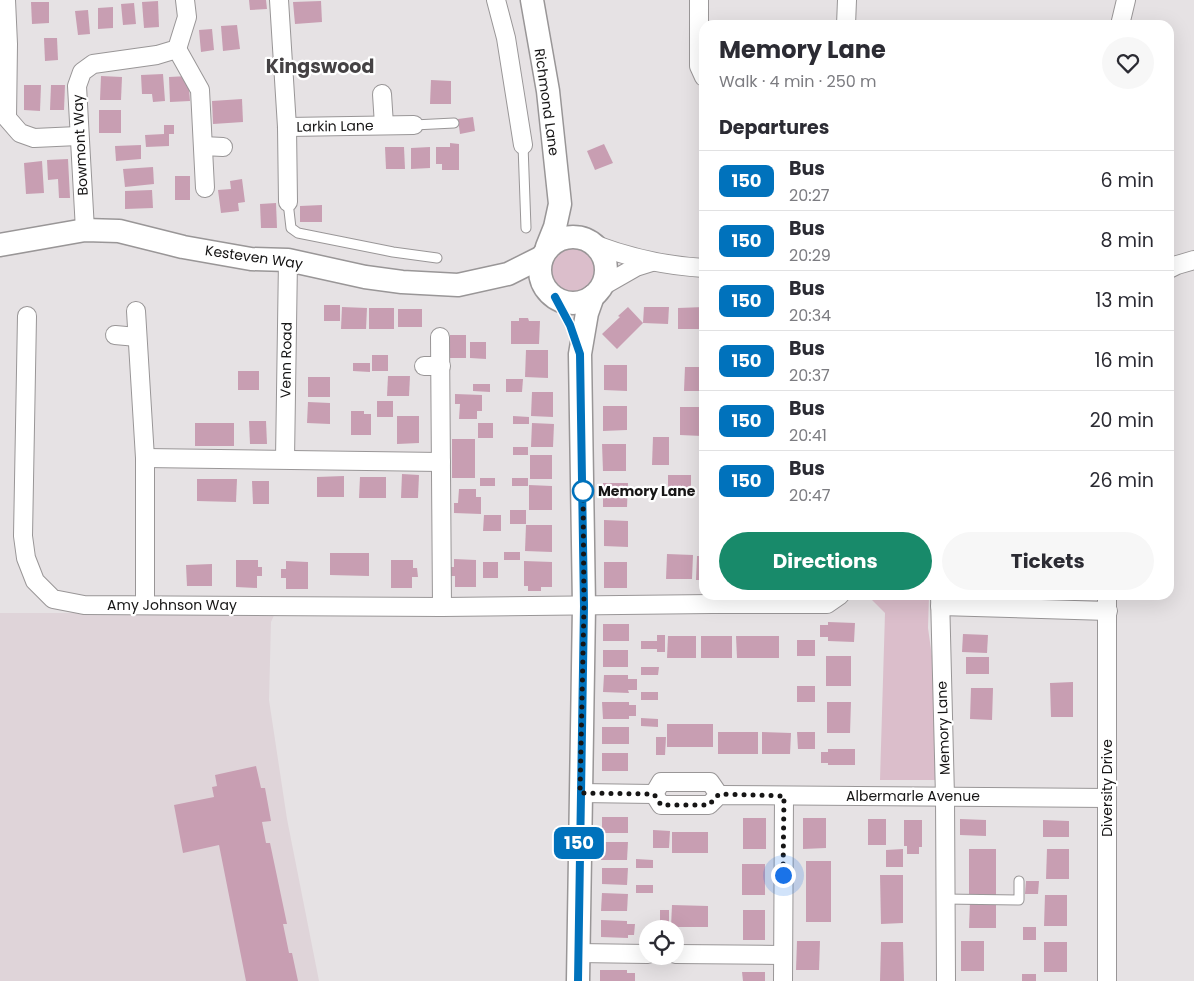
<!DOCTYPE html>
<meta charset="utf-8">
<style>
:root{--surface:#fff;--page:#f7f7f7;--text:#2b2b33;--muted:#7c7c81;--line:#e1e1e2;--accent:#188a6a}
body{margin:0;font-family:Poppins,sans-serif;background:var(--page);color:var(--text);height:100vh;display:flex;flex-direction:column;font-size:19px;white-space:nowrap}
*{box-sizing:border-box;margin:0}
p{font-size:16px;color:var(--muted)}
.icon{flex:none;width:28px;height:28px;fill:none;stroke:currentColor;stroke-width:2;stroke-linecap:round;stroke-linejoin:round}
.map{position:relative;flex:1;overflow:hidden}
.details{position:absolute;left:699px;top:20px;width:475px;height:580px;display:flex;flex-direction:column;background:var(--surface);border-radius:15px;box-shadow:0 5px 20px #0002}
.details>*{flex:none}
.badge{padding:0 10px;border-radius:8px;font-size:18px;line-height:32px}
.buttons{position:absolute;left:639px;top:920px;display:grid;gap:10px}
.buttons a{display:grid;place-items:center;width:45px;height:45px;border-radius:50%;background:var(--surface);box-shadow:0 5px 20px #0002;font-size:25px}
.you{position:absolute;width:25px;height:25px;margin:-12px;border:4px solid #fff;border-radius:50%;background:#1a73e8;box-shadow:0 0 0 8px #1a73e833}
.map>.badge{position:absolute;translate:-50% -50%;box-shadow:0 0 0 2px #fff}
h2{padding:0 20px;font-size:19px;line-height:45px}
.round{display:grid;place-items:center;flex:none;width:52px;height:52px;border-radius:26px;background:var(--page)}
.head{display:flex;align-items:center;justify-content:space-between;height:85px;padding:0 20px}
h1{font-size:24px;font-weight:700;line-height:38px}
.cta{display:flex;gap:10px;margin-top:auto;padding:10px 20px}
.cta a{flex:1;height:58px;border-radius:30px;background:var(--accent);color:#fff;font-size:20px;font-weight:700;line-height:58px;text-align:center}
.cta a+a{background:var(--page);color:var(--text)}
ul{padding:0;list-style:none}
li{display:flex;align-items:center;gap:15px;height:60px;padding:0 20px;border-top:1px solid var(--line)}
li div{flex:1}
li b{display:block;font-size:19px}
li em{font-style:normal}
li .badge{min-width:55px;font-weight:700;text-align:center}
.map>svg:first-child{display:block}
</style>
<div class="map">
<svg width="1194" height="981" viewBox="0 0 1194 981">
<rect width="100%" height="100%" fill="#e6e2e4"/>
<polygon fill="#dfd4d9" points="0,613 275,613 271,622 269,700 287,819 319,981 0,981"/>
<g fill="#dbbecb">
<circle cx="571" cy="269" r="24"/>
<polygon points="867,595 929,595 928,628 935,678 938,780 880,780 885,613"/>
</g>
<g fill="#c89eb2">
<polygon points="249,0 266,0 267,9 250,10"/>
<polygon points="158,1 159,27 144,28 142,2"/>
<polygon points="321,1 322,22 295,24 293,2"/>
<polygon points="31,2 49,2 49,23 32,24"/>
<polygon points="134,3 136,24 123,25 121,4"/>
<polygon points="113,7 113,28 98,29 98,8"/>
<polygon points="88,10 90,34 78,35 75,11"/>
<polygon points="237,25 240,49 223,51 221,26"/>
<polygon points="212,29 214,50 201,52 199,30"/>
<polygon points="44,38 57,38 58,60 45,61"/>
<polygon points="163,74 165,101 153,102 152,94 142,94 141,75"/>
<polygon points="101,76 122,77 121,100 100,100"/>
<polygon points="188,76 190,101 170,102 169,77"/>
<polygon points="431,80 451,81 451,104 430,104"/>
<polygon points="24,85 41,85 40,111 24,110"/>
<polygon points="51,85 65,85 64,110 50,110"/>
<polygon points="242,99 243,122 213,124 212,101"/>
<rect x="99" y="110" width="22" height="23"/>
<polygon points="473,117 475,131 460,134 458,119"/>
<polygon points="164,125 174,125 174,134 169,134 169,146 146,147 145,135 164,134"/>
<polygon points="450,143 459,144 459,170 442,170 442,164 436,164 436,147 450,147"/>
<polygon points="604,144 613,163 595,170 587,151"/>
<polygon points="141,145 141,159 116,161 115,146"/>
<polygon points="385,147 404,147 405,169 386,169"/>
<polygon points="430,147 430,168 411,169 411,148"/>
<polygon points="68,159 70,198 59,198 58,179 48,180 47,160"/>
<polygon points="42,161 44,193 26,194 24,163"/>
<polygon points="153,167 154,184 125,187 123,169"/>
<rect x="175" y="176" width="15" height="24"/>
<polygon points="242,179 245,202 238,203 239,211 221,213 218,190 231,189 230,181"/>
<polygon points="152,190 153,208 125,209 125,191"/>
<polygon points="276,203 277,228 261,228 260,204"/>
<polygon points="322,205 322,222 300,222 300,206"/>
<rect x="324" y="305" width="16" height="16"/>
<polygon points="342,307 367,308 366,329 341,329"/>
<polygon points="628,307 643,323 617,349 602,334 620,317 618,316"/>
<polygon points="644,307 669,307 668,324 643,323"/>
<polygon points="704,307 704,329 678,329 678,308"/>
<rect x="369" y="308" width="25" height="21"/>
<rect x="398" y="309" width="24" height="18"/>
<polygon points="519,318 528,318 529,321 540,321 539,344 511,344 511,321 519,321"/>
<rect x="450" y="335" width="16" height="23"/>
<polygon points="470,342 486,342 486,359 470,358"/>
<polygon points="526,350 548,350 548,378 525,377"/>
<rect x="372" y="355" width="16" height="16"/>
<polygon points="353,363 370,363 370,372 353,371"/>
<polygon points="604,365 627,365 627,391 604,390"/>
<polygon points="685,367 704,367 704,391 684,391"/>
<rect x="238" y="371" width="21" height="19"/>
<polygon points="388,376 410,376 409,396 387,396"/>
<rect x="308" y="377" width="22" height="20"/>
<polygon points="506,379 523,379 522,392 506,392"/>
<polygon points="473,384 490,384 490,392 473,391"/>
<polygon points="532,392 553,392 553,417 531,416"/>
<polygon points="455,394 482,395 482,411 477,411 477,419 459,419 460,404 455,404"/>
<rect x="377" y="401" width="16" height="16"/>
<polygon points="308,402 330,403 330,424 307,423"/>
<polygon points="603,406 627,406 627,430 603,431"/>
<polygon points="680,407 702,407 702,436 680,435"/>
<polygon points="351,411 364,411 364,414 371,414 371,435 351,435"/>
<polygon points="397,416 419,416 419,443 397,444"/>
<polygon points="513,416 529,417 529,424 513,424"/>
<polygon points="249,421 266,421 267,444 250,444"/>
<rect x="195" y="423" width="39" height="23"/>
<rect x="478" y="423" width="15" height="15"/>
<polygon points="532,423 554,424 553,447 531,447"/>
<polygon points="653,437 669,437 669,465 652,465"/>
<rect x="452" y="439" width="23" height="39"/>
<polygon points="602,444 626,444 626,471 603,471"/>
<rect x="513" y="447" width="15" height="8"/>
<rect x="530" y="455" width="22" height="24"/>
<polygon points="402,474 419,475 418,498 401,498"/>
<rect x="668" y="475" width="23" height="20"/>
<polygon points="344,476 344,497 317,497 317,477"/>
<polygon points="360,477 386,477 386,498 359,498"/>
<rect x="480" y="478" width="15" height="8"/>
<rect x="512" y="478" width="16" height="8"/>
<polygon points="197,479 237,479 236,502 197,501"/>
<polygon points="252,481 269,481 269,504 253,504"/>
<polygon points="603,483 628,483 627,507 603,507"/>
<polygon points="529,485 552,486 552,510 529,510"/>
<polygon points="459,489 476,489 476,497 481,497 481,514 454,513 454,503 458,503"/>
<rect x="510" y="510" width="16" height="14"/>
<polygon points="484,515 501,515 501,531 483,531"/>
<polygon points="604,520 628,521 628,547 604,546"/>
<polygon points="526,525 552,525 552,552 525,551"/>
<rect x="504" y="552" width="16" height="8"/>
<polygon points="330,553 369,553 369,576 330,575"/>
<polygon points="667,554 693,555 692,579 666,579"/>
<polygon points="697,556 704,556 704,580 696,580"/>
<polygon points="454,559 476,560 476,587 455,587 455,576 450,576 450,567 454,567"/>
<polygon points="236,560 258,560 258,567 262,567 262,576 257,576 257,588 236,587"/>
<polygon points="391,560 413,560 413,568 417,568 418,577 412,577 412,588 391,588"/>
<polygon points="286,561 308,562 308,589 286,589 286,578 281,578 281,569 286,569"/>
<polygon points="524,561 552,562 552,587 541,587 541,591 528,591 528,586 524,586"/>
<rect x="483" y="562" width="15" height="16"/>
<rect x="604" y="562" width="23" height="26"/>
<polygon points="212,564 212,586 187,586 186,565"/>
<polygon points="828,622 855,623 854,642 828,641 828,637 820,637 820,625 828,625"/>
<rect x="603" y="624" width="26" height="17"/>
<polygon points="963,634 988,635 987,653 962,652"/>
<polygon points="657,635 665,635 665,652 657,652 657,649 641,649 641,641 657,641"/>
<polygon points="668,636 696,636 696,658 667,658"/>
<rect x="701" y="636" width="31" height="22"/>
<polygon points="736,636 779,636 779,658 737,658"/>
<rect x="797" y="640" width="18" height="16"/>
<rect x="603" y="650" width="25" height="17"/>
<rect x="826" y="656" width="25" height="30"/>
<rect x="966" y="657" width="23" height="17"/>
<polygon points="641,667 659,667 658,675 641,675"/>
<polygon points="604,675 628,675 628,679 637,679 637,690 628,690 629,693 603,692"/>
<polygon points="1073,682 1073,717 1051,717 1050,683"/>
<rect x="797" y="686" width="18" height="16"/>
<polygon points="971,688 993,688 992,720 970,719"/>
<rect x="641" y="692" width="17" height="8"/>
<polygon points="602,702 629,702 629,705 636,705 636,716 629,716 629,719 603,719"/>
<polygon points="827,702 851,702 850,733 827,733"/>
<polygon points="641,718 658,719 658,727 641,726"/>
<rect x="667" y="724" width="46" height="23"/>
<rect x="602" y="727" width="27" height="17"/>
<rect x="718" y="732" width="40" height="22"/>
<polygon points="762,732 791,733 790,754 762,754"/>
<polygon points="797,732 815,732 815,749 798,749"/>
<polygon points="656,737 666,737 665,755 656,755"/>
<polygon points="828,749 855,749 855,765 828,765 828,763 821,763 821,752 828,752"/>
<rect x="602" y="753" width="26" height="18"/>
<polygon points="256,766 261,788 265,788 271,821 262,822 266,843 270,843 287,924 283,924 289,953 292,953 298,981 246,981 219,845 183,853 174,805 214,797 212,787 217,786 215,775"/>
<rect x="602" y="817" width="26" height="16"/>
<rect x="743" y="818" width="23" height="31"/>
<polygon points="803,818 826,818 826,848 803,849"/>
<rect x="868" y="819" width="18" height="26"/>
<polygon points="960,819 986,820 986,836 960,835"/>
<polygon points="904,820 922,820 922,847 919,847 919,854 907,854 907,846 904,846"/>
<polygon points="1043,820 1069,821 1069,837 1043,837"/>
<polygon points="653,830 670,831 669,848 653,848"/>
<rect x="672" y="832" width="36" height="21"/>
<polygon points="601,842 628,842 627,860 601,860"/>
<polygon points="903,849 903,867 886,867 886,850"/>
<rect x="969" y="849" width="27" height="47"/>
<polygon points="1047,849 1069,849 1069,879 1046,879"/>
<polygon points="636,859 653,860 653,868 636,868"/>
<rect x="806" y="861" width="25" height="61"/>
<rect x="742" y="864" width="23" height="31"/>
<polygon points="602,868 628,868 627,885 602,884"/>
<polygon points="880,875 903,875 903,923 881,924"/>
<polygon points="1026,881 1039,881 1038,894 1025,894"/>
<rect x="636" y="885" width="17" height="8"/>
<polygon points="602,893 628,894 627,911 601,911"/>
<polygon points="1045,895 1067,895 1067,926 1044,926"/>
<polygon points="970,901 996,901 996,928 969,928"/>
<polygon points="672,905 708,906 708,927 671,927"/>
<rect x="660" y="910" width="9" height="17"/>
<rect x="743" y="910" width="22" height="30"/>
<polygon points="601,920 627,921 627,924 635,924 634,935 628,935 628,938 601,937"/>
<rect x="1023" y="927" width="13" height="13"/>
<polygon points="797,941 820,941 819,970 796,970"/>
<rect x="961" y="941" width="23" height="30"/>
<polygon points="881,942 903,942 904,981 880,981"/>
<rect x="1044" y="942" width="23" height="30"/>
<polygon points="600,970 627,970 627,973 635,973 635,981 600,981"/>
<polygon points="742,972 765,972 765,981 743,981"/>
<rect x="1022" y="974" width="14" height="7"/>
</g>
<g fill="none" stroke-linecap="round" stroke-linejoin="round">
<defs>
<g id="service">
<polyline points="414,125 454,123"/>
<polyline points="523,145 526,228"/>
<polyline points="288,202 291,228 298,233 393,252 437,258"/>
<polyline points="944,899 1019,900 1019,881"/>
</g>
<g id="minor">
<polyline points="6,0 8,44 7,118 20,133 34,138 78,136"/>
<polyline points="279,0 287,127 288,202"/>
<polyline points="496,0 506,38 523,145"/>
<polyline points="699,0 699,66 704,77"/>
<polyline points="846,25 847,0"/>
<polyline points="1120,25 1126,0"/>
<polyline points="177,49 200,90 205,188"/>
<polyline points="382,94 384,125"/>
<polyline points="287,127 414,125"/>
<polyline points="203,146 223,147"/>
<polyline points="85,230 77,86 82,72 93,64 157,55 177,49 187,17 185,0"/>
<path d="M596 245C631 258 666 266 704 268"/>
<polyline points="1169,269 1177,265 1194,260"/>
<polyline points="601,287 636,267 652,262"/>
<polyline points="136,311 145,458 145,605"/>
<polyline points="27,316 23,536 26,558 35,581 53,599 84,605 442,607 712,604 827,604 840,595"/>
<polyline points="115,335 137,337"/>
<polyline points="440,337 442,607"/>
<polyline points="424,366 441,366"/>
<polyline points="145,458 441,462"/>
<polyline points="285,459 288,260"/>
<polyline points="940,595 945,797 946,981"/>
<polyline points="940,606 1108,611"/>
<polyline points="580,793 654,794"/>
<polyline points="654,794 661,805 709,805 719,795 1107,798"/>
<polyline points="654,794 661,782 710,782 719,795"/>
<polyline points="578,953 648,954"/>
<polyline points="675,954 783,955"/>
<polyline points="783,981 784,796"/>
<polyline points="1107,981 1107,595"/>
</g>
<g id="tertiary">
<polyline points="532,0 548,91 560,204 555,227 547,247"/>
<circle cx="573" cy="270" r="33"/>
<polyline points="0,245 85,230 119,231 183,247 251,259 288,260 365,277 402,282 458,285 508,274 542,257"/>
<polyline points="578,981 584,606 580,354 587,313 593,296"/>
</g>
</defs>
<use href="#service" stroke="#999697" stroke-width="11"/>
<use href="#minor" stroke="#999697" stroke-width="20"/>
<use href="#tertiary" stroke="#999697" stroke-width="25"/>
<use href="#service" stroke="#fff" stroke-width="9"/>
<use href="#minor" stroke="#fff" stroke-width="18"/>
<use href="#tertiary" stroke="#fff" stroke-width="22"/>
</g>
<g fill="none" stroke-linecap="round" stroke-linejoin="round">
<defs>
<polyline id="line" points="555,297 570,325 580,354 584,606 578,981"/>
</defs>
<use href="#line" stroke="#fff" stroke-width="11"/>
<use href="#line" stroke="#0072bc" stroke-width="8"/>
<polyline stroke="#161515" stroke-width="5" stroke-dasharray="0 9" points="583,491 584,606 580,793 654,794 661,805 709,805 719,794 784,796 783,875"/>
</g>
<circle fill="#fff" stroke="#0072bc" stroke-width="2.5" cx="583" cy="491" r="10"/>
<g text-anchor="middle" stroke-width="4.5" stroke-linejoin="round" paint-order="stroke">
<g font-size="14" fill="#161515" stroke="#fff">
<text transform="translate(547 102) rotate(82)" y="5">Richmond Lane</text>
<text transform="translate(335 126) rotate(-1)" y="5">Larkin Lane</text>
<text transform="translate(80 145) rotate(-93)" y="5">Bowmont Way</text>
<text transform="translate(254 257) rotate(8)" y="5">Kesteven Way</text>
<text transform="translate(286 360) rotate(-89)" y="5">Venn Road</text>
<text x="172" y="610">Amy Johnson Way</text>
<text transform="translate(943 728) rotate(-92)" y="5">Memory Lane</text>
<text transform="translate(1107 788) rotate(-90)" y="5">Diversity Drive</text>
<text x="913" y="801">Albermarle Avenue</text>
</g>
<g font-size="14" font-weight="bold" fill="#161515" stroke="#fff" text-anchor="start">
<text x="598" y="496">Memory Lane</text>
</g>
<g font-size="19" font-weight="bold" fill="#454244" stroke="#fff">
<text x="320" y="73">Kingswood</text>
</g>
</g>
</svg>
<div class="buttons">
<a><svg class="icon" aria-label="locate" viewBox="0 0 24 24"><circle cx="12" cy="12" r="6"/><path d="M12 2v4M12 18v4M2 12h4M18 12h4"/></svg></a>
</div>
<div class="you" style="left:783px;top:875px"></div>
<b class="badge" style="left:579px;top:843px;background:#0072bc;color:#fff">150</b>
<section class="details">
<div class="head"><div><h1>Memory Lane</h1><p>Walk · 4 min · 250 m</p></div><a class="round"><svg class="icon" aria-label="heart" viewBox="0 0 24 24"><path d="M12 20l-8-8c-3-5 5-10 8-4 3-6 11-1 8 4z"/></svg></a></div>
<h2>Departures</h2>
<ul>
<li><span class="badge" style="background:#0072bc;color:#fff">150</span><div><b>Bus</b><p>20:27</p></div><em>6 min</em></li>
<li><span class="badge" style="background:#0072bc;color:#fff">150</span><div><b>Bus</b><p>20:29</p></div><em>8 min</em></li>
<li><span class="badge" style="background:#0072bc;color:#fff">150</span><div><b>Bus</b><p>20:34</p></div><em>13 min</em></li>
<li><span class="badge" style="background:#0072bc;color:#fff">150</span><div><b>Bus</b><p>20:37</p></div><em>16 min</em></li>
<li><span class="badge" style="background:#0072bc;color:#fff">150</span><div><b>Bus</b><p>20:41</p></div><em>20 min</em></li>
<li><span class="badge" style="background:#0072bc;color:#fff">150</span><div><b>Bus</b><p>20:47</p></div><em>26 min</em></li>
</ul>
<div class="cta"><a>Directions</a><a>Tickets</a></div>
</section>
</div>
